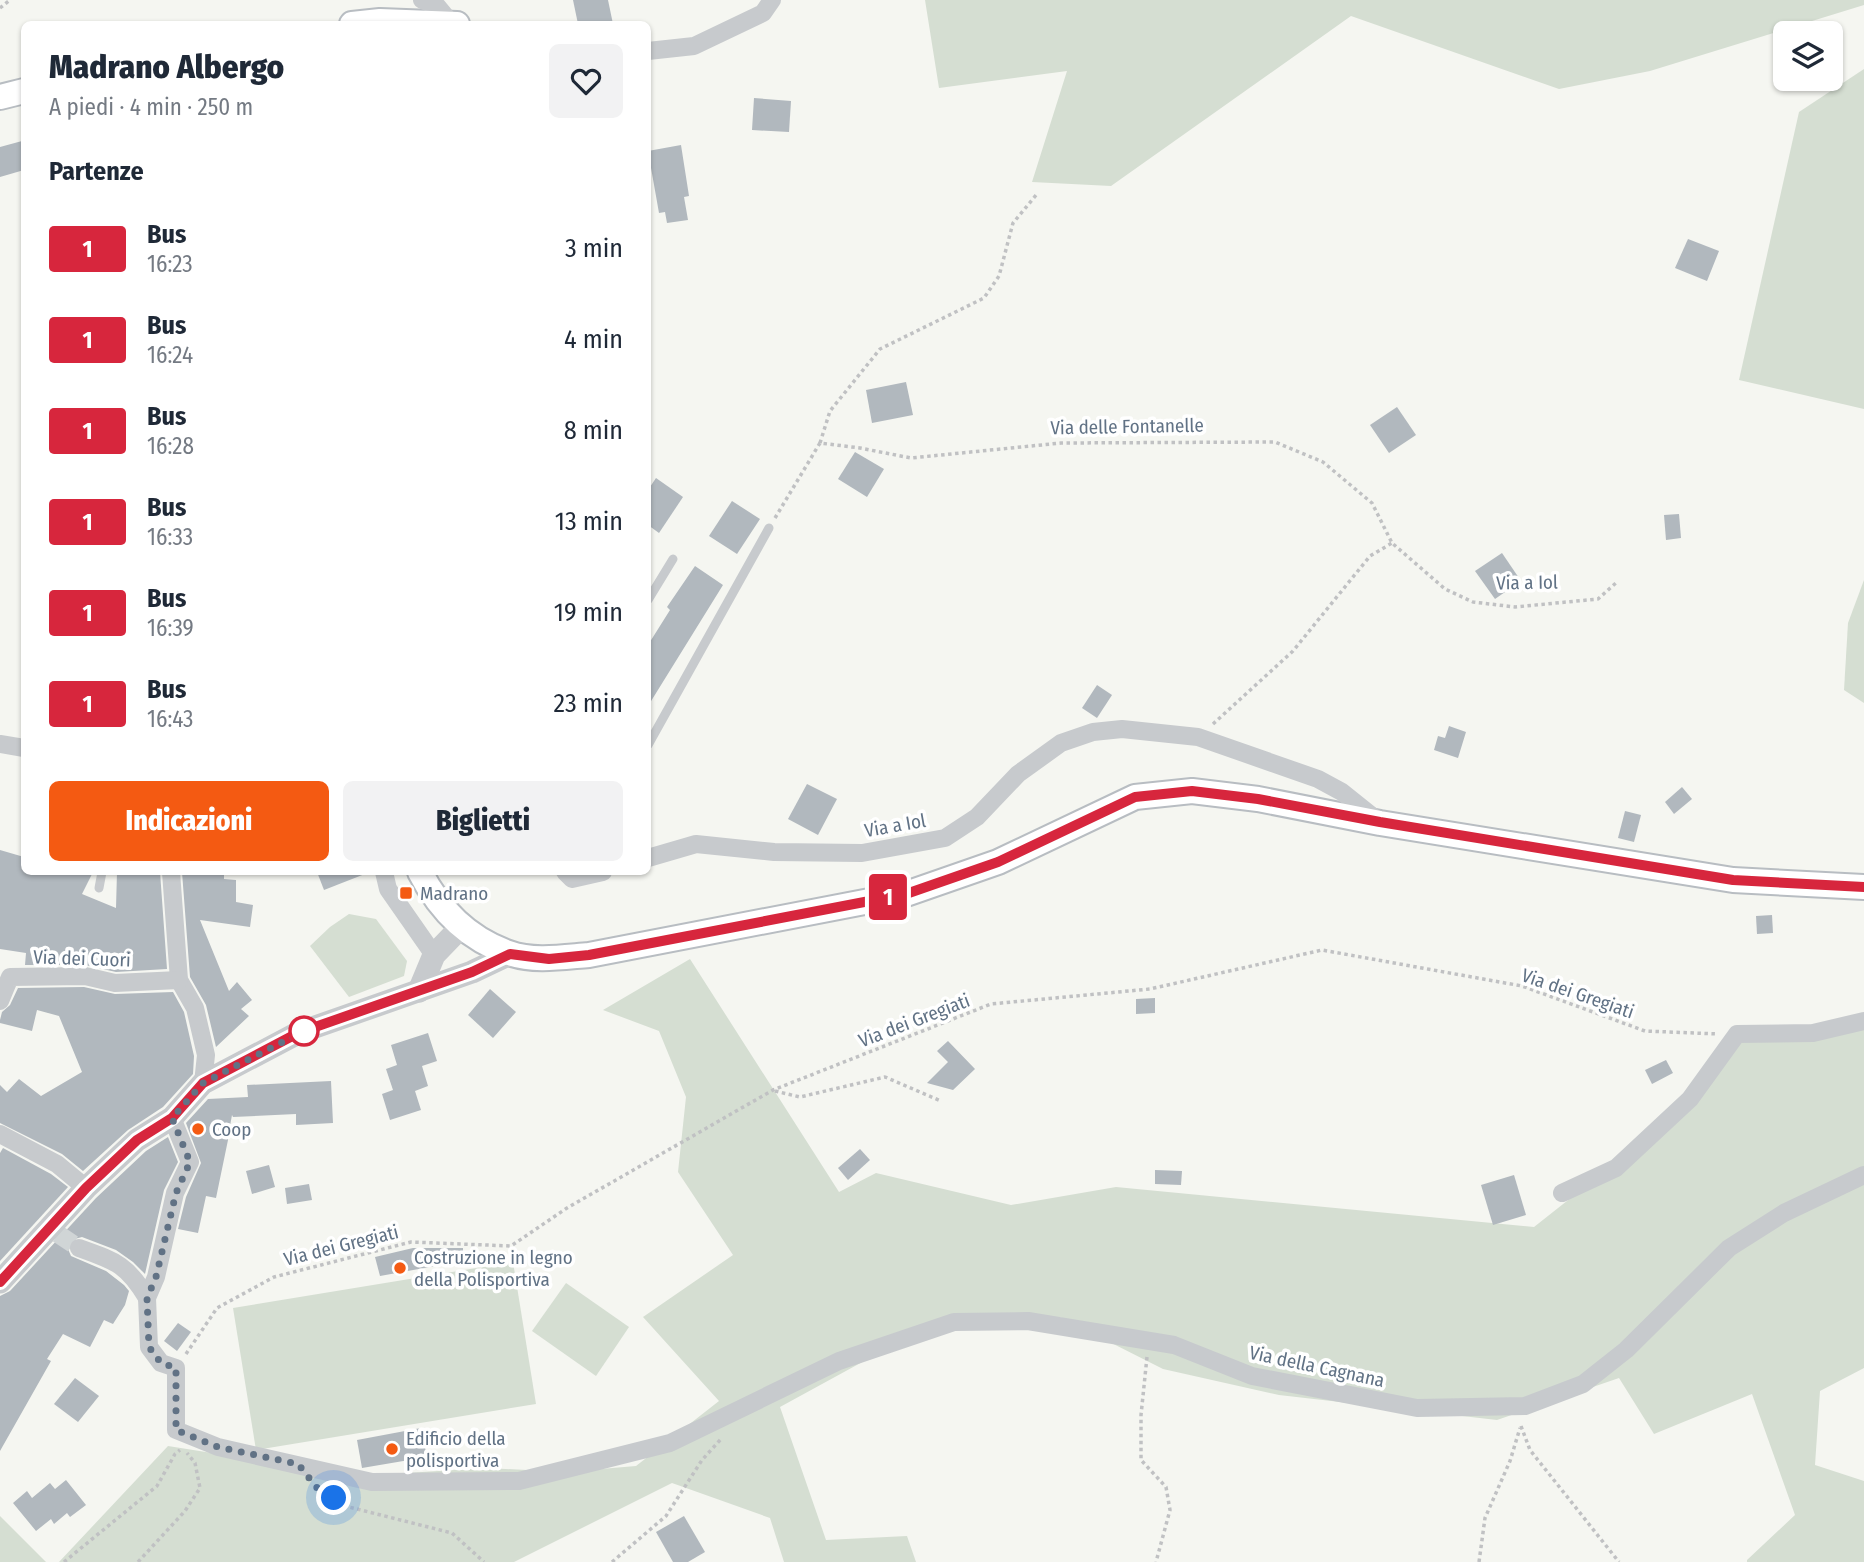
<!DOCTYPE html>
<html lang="it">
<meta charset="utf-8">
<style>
:root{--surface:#fff;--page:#f2f2f3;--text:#1f2937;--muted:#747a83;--accent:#f45a12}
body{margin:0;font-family:"Fira Sans Condensed",sans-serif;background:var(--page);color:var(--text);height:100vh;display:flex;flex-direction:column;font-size:26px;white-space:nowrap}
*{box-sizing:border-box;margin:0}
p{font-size:23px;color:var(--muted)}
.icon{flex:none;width:38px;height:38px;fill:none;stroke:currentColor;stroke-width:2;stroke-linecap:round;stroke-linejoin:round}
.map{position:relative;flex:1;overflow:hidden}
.side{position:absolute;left:21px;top:21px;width:630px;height:854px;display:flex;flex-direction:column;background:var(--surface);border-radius:10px;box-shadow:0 2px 5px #0004}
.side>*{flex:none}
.badge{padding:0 14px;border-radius:5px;font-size:24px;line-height:46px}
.tools{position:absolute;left:1773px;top:21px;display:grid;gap:14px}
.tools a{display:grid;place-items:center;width:70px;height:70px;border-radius:10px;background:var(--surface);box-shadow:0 2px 5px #0004;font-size:35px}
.you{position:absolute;width:35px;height:35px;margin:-18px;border:5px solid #fff;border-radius:50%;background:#1a73e8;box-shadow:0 0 0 10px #1a73e833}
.map>.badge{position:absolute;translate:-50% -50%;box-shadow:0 0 0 4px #fff}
h2{padding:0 28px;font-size:26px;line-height:63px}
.round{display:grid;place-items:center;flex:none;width:74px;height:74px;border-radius:10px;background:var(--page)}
.summary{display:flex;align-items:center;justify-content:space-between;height:119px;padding:0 28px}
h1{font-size:33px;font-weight:800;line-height:52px}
.primary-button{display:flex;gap:14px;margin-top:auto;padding:14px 28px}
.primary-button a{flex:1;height:80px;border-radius:10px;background:var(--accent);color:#fff;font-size:28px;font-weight:800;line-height:80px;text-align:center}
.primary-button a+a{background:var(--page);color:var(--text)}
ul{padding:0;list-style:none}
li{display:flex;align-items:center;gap:21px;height:91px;padding:0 28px}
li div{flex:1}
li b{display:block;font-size:26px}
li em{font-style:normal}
li .badge{min-width:77px;font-weight:700;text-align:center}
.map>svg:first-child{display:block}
</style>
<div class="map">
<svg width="1864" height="1562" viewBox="0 0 1864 1562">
<rect width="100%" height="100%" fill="#f5f6f1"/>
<g fill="#d5ded2">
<polygon points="925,0 1864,0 1864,5 1650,71 1559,89 1351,16 1111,186 1032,182 1067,71 939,88"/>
<polygon points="1864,69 1864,409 1739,380 1799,112"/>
<polygon points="1864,580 1864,703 1844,690 1848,623"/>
<polygon points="349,914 376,919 407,961 404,976 349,997 310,946 330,927"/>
<polygon points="690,959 839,1192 876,1173 1011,1205 1116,1187 1534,1227 1672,1118 1742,1031 1864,1020 1864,1368 1820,1391 1815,1465 1864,1481 1864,1562 1747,1562 1747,1560 1795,1515 1752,1394 1654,1434 1619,1378 1497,1420 1279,1395 1163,1369 1060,1317 941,1319 780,1407 826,1540 907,1536 916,1562 784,1562 770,1518 672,1483 514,1562 59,1562 168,1446 357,1476 487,1468 565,1472 636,1466 719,1401 643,1317 733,1255 678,1172 686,1097 659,1031 603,1010"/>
<polygon points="513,1262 536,1404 256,1450 233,1308"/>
<polygon points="566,1283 629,1327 596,1376 532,1331"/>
<polygon points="0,1516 46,1562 0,1562"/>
</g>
<g fill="#b1b8be">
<polygon points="573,0 608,0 613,24 578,24"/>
<polygon points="754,98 791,101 789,132 752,130"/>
<polygon points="22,141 24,170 0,177 0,147"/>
<polygon points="681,145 689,196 684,197 688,220 667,223 665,212 659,213 648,151"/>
<polygon points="1688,239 1719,251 1707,281 1675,268"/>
<polygon points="906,382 913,415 872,423 866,390"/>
<polygon points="1397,407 1416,435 1389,453 1370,425"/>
<polygon points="855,452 884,469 867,497 838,479"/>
<polygon points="656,478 683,497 659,533 648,525 648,490"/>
<polygon points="732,501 760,519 737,554 709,536"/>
<polygon points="1679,514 1681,538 1666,540 1664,515"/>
<polygon points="1502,553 1521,581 1495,599 1475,571"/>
<polygon points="695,566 723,585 648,706 648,645 670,610 667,607"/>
<polygon points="1097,685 1112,695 1097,718 1082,708"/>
<polygon points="1449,726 1466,732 1458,758 1434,750 1438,736 1445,738"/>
<polygon points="807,784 837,799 818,835 788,819"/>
<polygon points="1682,787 1692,799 1674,814 1665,802"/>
<polygon points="1625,811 1641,815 1634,842 1618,838"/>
<polygon points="0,850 24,857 24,872 93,872 82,894 116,908 117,872 160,872 167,969 116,972 85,965 25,965 26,953 0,949"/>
<polygon points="182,872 224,872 224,879 236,880 236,902 253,905 250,927 200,920 229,991 237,982 252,1000 241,1009 249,1016 216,1047 206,1005 190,977"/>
<polygon points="317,872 370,872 324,890"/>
<polygon points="1772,915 1773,933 1757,934 1756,916"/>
<polygon points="84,987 115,994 173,992 184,1012 194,1056 193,1074 163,1107 128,1130 83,1171 62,1154 0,1123 0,1085 7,1092 19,1079 41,1096 82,1072 59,1016 37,1010 32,1031 0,1023 0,1020 2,1012 10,1005 18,988"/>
<polygon points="490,989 516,1012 493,1038 468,1015"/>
<polygon points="1155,998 1155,1013 1136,1014 1136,999"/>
<polygon points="428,1033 437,1061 422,1066 428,1086 415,1091 421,1110 390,1120 382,1094 393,1090 386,1069 397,1065 391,1045"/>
<polygon points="948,1041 975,1069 953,1090 927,1083 948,1062 937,1051"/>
<polygon points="1666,1060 1673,1073 1652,1084 1645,1070"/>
<polygon points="331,1081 333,1123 296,1125 296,1114 233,1117 232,1115 230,1126 227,1126 228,1140 216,1198 206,1196 198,1233 178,1229 186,1197 201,1163 186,1123 208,1099 248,1097 247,1085"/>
<polygon points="168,1137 178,1162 164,1190 145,1274 133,1262 116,1250 82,1237 71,1240 68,1249 71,1256 106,1271 124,1285 129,1291 125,1305 113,1324 104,1320 90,1347 63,1334 47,1359 51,1361 0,1451 0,1296 10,1291 96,1198 146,1151"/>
<polygon points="3,1148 51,1174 68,1187 0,1261 0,1153"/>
<polygon points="860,1149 870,1160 848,1180 838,1168"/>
<polygon points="269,1165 275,1187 252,1194 246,1171"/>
<polygon points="1155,1170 1182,1171 1181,1185 1155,1184"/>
<polygon points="1514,1175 1526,1215 1493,1225 1481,1185"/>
<polygon points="309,1184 312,1200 287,1204 285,1188"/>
<polygon points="413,1248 463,1248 463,1261 380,1276 375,1257"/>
<polygon points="178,1323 191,1332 177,1351 164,1341"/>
<polygon points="75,1378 99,1396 78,1422 54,1404"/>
<polygon points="421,1428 427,1457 362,1468 357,1440"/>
<polygon points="66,1480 86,1505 70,1517 67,1513 54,1524 51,1519 36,1531 13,1503 27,1491 32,1498 50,1483 55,1489"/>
<polygon points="684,1516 705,1552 688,1562 673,1562 656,1532"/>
</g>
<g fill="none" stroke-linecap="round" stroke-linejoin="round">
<polyline stroke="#d0d5d6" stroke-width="18" stroke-dasharray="18 9" stroke-linecap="butt" points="58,1234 79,1248"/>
<defs>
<g id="secondary">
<polyline points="352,24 380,21 457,24"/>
<polyline points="0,97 24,91"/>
<path d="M420 872C439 909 468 939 509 953 534 962 563 957 589 955L906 894 998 862 1135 797 1192 791 1258 799 1380 823 1733 880 1864 887"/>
</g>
</defs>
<use href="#secondary" stroke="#b8bdc2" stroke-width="28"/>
<g stroke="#c0c1c3" stroke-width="3.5" stroke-dasharray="3.5 3.5" stroke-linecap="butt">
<polyline points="0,8 10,0"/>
<polyline points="820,443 830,411 880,349 984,298 999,276 1013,223 1037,194"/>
<polyline points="775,518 820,443 860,448 911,458 1061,443 1275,442 1323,462 1372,503 1392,543 1445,589 1473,602 1515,607 1598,599 1617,582"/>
<polyline points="1213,724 1293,651 1370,556 1392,543"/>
<polyline points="775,1091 800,1097 885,1077 941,1101"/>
<polyline points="186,1354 217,1308 274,1277 411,1242 511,1246 567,1208 773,1090 991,1004 1150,989 1322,950 1522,986 1645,1031 1718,1034"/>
<polyline points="1147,1357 1141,1415 1141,1460 1166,1487 1170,1510 1156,1562"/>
<polyline points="1521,1426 1530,1450 1619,1562"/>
<polyline points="320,1490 349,1507 452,1533 484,1562"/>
<polyline points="64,1562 157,1486 175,1454 180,1450"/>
<polyline points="138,1562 185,1511 200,1488 195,1463 187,1453"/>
<polyline points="612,1562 666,1516 702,1460 721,1439"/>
<polyline points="1479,1562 1485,1518 1510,1461 1520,1428"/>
</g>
<g stroke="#c7cacd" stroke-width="9">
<polyline points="648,600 673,559"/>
<polyline points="648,745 769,528"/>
<polyline points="99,888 102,872"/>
</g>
<g stroke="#c7cacd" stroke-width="18">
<polyline points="422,0 437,6 451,23"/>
<polyline points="648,51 694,46 763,13 772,0"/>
<polyline points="0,744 24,748"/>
<polyline points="648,858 696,844 774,852 862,853 945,838 977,817 1018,774 1061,743 1093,732 1122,729 1198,737 1318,779 1342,792 1377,820"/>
<polyline points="171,872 179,980 195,1008 206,1055 203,1083"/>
<polyline points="384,872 388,889 434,955"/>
<polyline points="565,872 572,879 603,872"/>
<polyline points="0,1001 10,977 85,976 115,983 179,980"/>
<polyline points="172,1118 190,1162 175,1193 156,1277 147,1298 149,1347 161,1363 176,1368 176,1430 218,1447 372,1482 519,1481 670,1443 839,1361 954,1322 1028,1321 1174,1345 1252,1376 1417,1408 1525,1406 1583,1384 1626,1350 1729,1248 1784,1213 1864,1175"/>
<polyline points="0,1134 57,1164 86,1188"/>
<polyline points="1562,1193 1616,1168 1690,1099 1737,1034 1813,1033 1864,1021"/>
<path d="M79 1248C115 1261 127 1264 147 1298"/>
</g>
<g stroke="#c7cacd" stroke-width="23">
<polyline points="419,991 434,955 461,927"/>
<polyline points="0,1282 86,1188 137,1140 172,1118 203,1083 298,1033 472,972 510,954"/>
</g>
<use href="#secondary" stroke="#fff" stroke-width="24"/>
</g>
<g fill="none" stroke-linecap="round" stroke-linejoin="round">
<defs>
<polyline id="line" points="0,1282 86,1188 137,1140 172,1118 203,1083 298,1033 472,972 510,954 549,959 589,955 906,894 998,862 1135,797 1192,791 1258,799 1380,822 1733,880 1864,887"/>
</defs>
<use href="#line" stroke="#fff" stroke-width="16"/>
<use href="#line" stroke="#d7263d" stroke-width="10"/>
<polyline stroke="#617285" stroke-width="7" stroke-dasharray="0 12.6" points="304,1031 203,1083 172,1118 190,1162 176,1193 156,1277 147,1298 149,1347 161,1363 176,1368 176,1430 218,1447 298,1464 318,1489 334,1498"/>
</g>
<g fill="#f45a12" stroke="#fff" stroke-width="2.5">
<rect x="399" y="886" width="14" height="14" rx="3.5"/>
<circle cx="198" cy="1129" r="7"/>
<circle cx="400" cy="1268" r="7"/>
<circle cx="392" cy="1449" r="7"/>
</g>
<circle fill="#fff" stroke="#d7263d" stroke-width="3.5" cx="304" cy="1031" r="14"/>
<g text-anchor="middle" stroke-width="7" stroke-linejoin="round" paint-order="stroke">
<g font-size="19" fill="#617285" stroke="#fff">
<text transform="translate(1127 426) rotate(-1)" y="7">Via delle Fontanelle</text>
<text transform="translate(1527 582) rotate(-1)" y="7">Via a Iol</text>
<text transform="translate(895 825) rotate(-10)" y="7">Via a Iol</text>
<text transform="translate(82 958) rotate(2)" y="7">Via dei Cuori</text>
<text transform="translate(1578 993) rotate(19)" y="7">Via dei Gregiati</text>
<text transform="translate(914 1020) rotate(-21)" y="7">Via dei Gregiati</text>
<text transform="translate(341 1245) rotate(-14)" y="7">Via dei Gregiati</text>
<text transform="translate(1317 1366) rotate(12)" y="7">Via della Cagnana</text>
</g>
<g font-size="19" fill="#617285" stroke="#fff" text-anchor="start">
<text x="420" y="900">Madrano</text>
<text x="212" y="1136">Coop</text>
<text x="414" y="1264">Costruzione in legno<tspan x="414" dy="22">della Polisportiva</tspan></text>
<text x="406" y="1445">Edificio della<tspan x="406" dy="22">polisportiva</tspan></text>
</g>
</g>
</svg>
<div class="tools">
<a><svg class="icon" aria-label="layers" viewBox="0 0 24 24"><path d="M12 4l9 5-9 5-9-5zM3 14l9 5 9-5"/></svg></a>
</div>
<div class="you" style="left:334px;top:1498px"></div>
<b class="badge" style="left:888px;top:897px;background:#d7263d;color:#fff">1</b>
<section class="side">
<div class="summary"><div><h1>Madrano Albergo</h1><p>A piedi · 4 min · 250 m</p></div><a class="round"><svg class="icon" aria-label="heart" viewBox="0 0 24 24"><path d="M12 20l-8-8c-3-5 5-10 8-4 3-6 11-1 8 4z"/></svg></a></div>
<h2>Partenze</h2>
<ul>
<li><span class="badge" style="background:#d7263d;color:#fff">1</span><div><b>Bus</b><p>16:23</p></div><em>3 min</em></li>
<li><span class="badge" style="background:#d7263d;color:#fff">1</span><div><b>Bus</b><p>16:24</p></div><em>4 min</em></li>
<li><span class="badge" style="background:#d7263d;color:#fff">1</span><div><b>Bus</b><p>16:28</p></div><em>8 min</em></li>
<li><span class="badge" style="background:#d7263d;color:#fff">1</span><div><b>Bus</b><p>16:33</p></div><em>13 min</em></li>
<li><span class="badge" style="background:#d7263d;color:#fff">1</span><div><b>Bus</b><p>16:39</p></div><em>19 min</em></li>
<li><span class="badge" style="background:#d7263d;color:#fff">1</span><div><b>Bus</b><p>16:43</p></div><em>23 min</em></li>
</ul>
<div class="primary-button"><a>Indicazioni</a><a>Biglietti</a></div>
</section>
</div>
